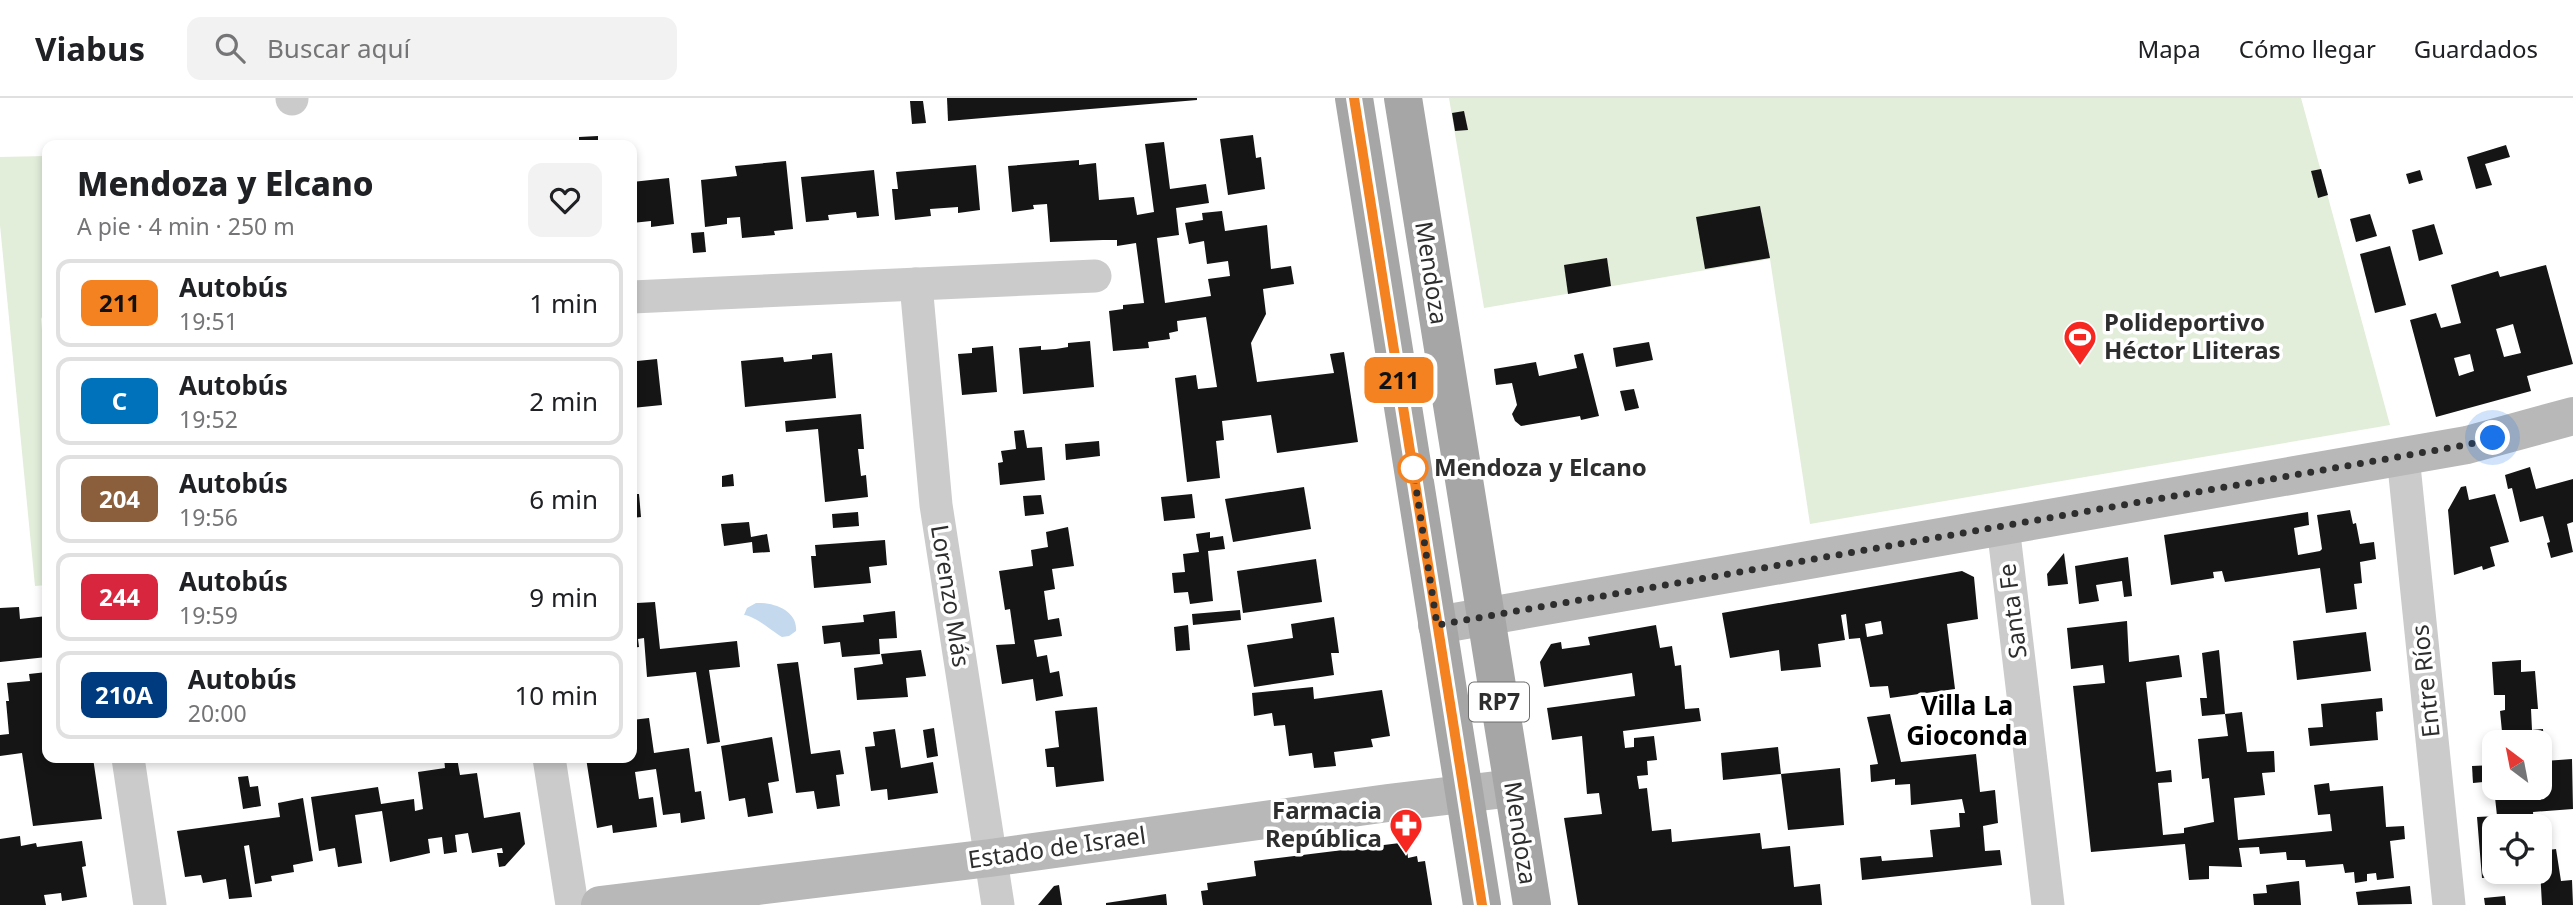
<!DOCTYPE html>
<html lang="es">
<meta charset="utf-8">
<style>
:root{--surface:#fff;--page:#f2f2f2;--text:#202124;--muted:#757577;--line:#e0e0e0}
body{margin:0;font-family:"Noto Sans",sans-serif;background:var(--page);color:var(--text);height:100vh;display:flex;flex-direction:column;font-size:26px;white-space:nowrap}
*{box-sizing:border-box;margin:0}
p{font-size:23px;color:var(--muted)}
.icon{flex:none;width:38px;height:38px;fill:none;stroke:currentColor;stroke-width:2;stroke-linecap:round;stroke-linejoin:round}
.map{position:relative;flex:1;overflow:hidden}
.side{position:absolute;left:42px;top:42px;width:595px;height:623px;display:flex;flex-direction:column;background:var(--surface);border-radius:14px;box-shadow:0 4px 10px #0003}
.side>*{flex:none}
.badge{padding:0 14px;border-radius:10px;font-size:24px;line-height:46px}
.needle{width:46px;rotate:328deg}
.fabs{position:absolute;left:2482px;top:632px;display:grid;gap:14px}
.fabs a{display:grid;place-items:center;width:70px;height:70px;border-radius:14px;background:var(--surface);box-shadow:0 4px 10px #0003;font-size:35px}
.you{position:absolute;width:35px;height:35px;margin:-18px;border:5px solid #fff;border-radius:50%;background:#1a73e8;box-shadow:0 0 0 10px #1a73e833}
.map>.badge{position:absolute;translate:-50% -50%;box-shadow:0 0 0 4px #fff}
.round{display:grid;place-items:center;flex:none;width:74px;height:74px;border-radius:14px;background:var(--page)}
.summary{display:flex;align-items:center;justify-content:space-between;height:119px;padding:0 35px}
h1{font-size:33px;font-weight:800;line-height:52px}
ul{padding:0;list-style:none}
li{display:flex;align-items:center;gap:21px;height:88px;margin:0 14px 10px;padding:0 21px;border:4px solid var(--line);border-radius:14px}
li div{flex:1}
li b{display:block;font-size:26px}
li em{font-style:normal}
li .badge{min-width:77px;font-weight:700;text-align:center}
header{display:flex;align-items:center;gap:42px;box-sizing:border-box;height:98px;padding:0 35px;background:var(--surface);border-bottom:2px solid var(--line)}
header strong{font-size:33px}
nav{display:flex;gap:38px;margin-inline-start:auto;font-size:24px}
.search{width:490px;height:63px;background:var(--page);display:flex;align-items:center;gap:18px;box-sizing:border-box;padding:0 24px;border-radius:14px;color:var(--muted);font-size:26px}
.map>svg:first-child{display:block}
</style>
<header>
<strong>Viabus</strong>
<div class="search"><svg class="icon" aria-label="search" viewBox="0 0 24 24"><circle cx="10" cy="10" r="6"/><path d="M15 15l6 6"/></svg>Buscar aquí</div>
<nav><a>Mapa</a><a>Cómo llegar</a><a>Guardados</a></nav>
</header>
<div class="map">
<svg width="2573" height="807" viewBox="0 0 2573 807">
<rect width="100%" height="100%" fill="#fff"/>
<g fill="#e2edda">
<polygon points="1449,0 2301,0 2390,327 1810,426 1770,161 1484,210"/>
<polygon points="46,58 47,210 41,221 47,287 47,487 35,488 0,127 0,59"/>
</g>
<path fill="#c4d9ee" d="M756 505C774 504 798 513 796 533L789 538 782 539C772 533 755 518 744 517L747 510Z"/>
<g fill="#151515" fill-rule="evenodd">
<polygon points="947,0 1197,0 1197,2 948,23"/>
<polygon points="910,3 923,3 926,25 912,26"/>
<polygon points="1464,13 1468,32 1455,33 1452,15"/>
<polygon points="1253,37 1256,60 1261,59 1265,91 1228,97 1220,41"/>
<polygon points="598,38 598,47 579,47 579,39"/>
<polygon points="1164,44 1170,91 1206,86 1209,105 1176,110 1179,137 1157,140 1165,205 1211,198 1208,181 1230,178 1228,163 1207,166 1204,143 1189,146 1185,125 1203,122 1202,115 1222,113 1225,133 1267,127 1271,171 1291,168 1294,186 1263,191 1266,216 1251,245 1257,284 1334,275 1330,256 1344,254 1358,344 1277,355 1271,317 1222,323 1224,342 1216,343 1220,380 1187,384 1175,280 1196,277 1198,291 1217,289 1206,219 1177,223 1178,233 1169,235 1170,241 1148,244 1149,250 1113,253 1109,213 1123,211 1123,207 1144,205 1136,145 1117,148 1117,142 1103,142 1050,144 1047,106 1033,107 1034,111 1012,114 1008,68 1079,62 1079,67 1096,65 1099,102 1134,99 1137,117 1154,114 1145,46"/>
<polygon points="2506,47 2510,59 2485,66 2492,87 2476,91 2467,59"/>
<polygon points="786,63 793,131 774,133 775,137 742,140 740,119 727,120 727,126 705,129 701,82 737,78 735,68"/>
<polygon points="976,67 980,112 958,115 958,109 930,111 931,118 895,122 892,91 898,91 896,74"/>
<polygon points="2321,71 2328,97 2318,100 2311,73"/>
<polygon points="874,72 879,118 857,120 856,114 828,117 829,122 806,124 801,79"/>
<polygon points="2420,72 2423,82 2409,86 2406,76"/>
<polygon points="669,80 674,126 651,129 651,123 632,125 632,84"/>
<polygon points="1760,108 1770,160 1705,171 1696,119"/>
<polygon points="2370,116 2377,138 2356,144 2350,121"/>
<polygon points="2434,126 2443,156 2419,163 2412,132"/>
<polygon points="704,134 706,154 693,155 691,135"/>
<polygon points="2390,148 2406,207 2375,215 2360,156"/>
<polygon points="1607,160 1611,188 1568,196 1564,167"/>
<path d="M2546 167 2573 266 2527 278 2531 293 2436 319 2410 222 2436 215 2441 230 2461 225 2451 187 2498 173 2500 179ZM2513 226 2521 255 2504 259 2496 231ZM2470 256 2474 273 2459 278 2454 260Z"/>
<polygon points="1090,243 1094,289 1023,296 1019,250 1041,248 1041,252 1056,251 1068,249 1068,245"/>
<polygon points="1649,244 1653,262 1616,269 1613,250"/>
<polygon points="993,248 997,294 962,297 958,256 972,255 972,250"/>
<polygon points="832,255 836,300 745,309 741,263 783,259 784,264 812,261 812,257"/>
<polygon points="1583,255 1599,318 1581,322 1580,318 1521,328 1515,323 1512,316 1517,307 1512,285 1496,287 1494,271 1536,264 1539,278 1577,270 1574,257"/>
<polygon points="657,261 662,307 632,310 632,267 637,267 637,263"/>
<polygon points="1634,291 1639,310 1625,313 1620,293"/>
<polygon points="861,316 864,351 858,351 861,378 866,377 868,399 825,404 818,331 786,334 785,323"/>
<polygon points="1024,332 1027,350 1042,349 1045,382 1000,387 998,365 1003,364 1001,353 1016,351 1014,333"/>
<polygon points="1099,343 1100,358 1066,362 1065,346"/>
<polygon points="2530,369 2536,391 2573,381 2573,424 2567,426 2573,454 2551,460 2547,445 2550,444 2543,418 2520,424 2512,390 2508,391 2505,377"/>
<polygon points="733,376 734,388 722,389 722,378"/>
<polygon points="2466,388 2469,402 2495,396 2509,444 2490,449 2495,468 2483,472 2482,468 2454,477 2448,412 2461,389"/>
<polygon points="1304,389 1311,431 1233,444 1225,401"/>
<polygon points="632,396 639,396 641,419 632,420"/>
<polygon points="1192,396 1195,420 1164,423 1161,399"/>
<polygon points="1041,397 1044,416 1025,418 1023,398"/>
<polygon points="2350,412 2353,426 2356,425 2360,446 2374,444 2376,461 2360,464 2362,485 2354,486 2357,511 2326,515 2320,470 2225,484 2222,473 2213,474 2214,480 2171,487 2164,437 2308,414 2309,427 2294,430 2298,457 2320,453 2322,451 2317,417"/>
<polygon points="858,414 859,428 833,430 832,416"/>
<polygon points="749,424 751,439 767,436 770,454 753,455 752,444 724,448 721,426"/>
<polygon points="1068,429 1074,468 1052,471 1055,491 1044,493 1048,522 1059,520 1062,538 1034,542 1037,559 1047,557 1050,575 1059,573 1063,598 1036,603 1033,581 1002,586 996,547 1015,546 1010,511 1005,512 999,473 1033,468 1031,452 1048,449 1046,434"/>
<polygon points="1210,434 1210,440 1223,438 1225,451 1208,453 1213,503 1190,506 1188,494 1174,495 1172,475 1185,474 1183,456 1199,454 1196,436"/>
<polygon points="885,442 887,467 869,469 871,485 814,490 811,458 816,458 815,447"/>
<polygon points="2064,455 2068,486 2048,488 2047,476"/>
<polygon points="2128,459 2132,498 2124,499 2122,483 2096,487 2099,503 2079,506 2075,468"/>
<polygon points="1316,461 1322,504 1243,515 1237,473"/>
<path d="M1962 473 1974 479 1978 521 1947 526 1955 591 1890 600 1888 588 1870 589 1860 540 1849 541 1846 516 1841 517 1845 542 1818 546 1821 569 1781 573 1779 552 1730 560 1722 515ZM1881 523 1883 536 1867 539 1865 526Z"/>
<polygon points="632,476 634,476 637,505 655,504 660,551 737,543 740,569 709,572 720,644 707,646 696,574 647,579 644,540 638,541 639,549 632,550"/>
<polygon points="19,509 20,521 47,518 47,559 0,564 0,510"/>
<polygon points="1240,512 1241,522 1193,527 1192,516"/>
<polygon points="895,513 897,540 879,541 880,556 842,559 840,544 824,546 822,528 864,524 863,517"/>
<polygon points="1334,519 1339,555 1331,555 1334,577 1254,589 1247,547 1293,540 1291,526"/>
<polygon points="2127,523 2129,564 2179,557 2182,579 2146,584 2156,674 2171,672 2172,684 2158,685 2163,737 2184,735 2184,730 2214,724 2209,680 2202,681 2198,641 2228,638 2225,616 2242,614 2247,654 2274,653 2275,674 2262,675 2265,697 2234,700 2238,742 2332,733 2330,716 2318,717 2314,687 2329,685 2330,693 2383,688 2386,729 2404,728 2405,741 2390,743 2394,780 2377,782 2376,775 2367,776 2367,783 2355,785 2354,774 2345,775 2343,766 2306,769 2305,762 2287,762 2286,754 2260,756 2259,749 2239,750 2242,769 2209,768 2209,781 2189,782 2185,746 2091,754 2073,588 2105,585 2103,567 2071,571 2067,530"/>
<polygon points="1188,527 1190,552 1176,553 1174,529"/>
<polygon points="1656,527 1660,550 1672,548 1675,568 1681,567 1685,611 1699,610 1701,623 1623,633 1625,650 1634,649 1634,640 1654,638 1657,662 1647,663 1648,677 1637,678 1639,691 1647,690 1652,733 1671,731 1672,744 1760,735 1762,751 1790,748 1794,789 1820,786 1822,807 1578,807 1564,720 1602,716 1599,695 1587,696 1582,638 1552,642 1547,610 1635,598 1632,575 1544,589 1540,564 1551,546 1561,544 1562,551 1590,547 1588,539"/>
<polygon points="2366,534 2371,573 2297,582 2293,543"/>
<polygon points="921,552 926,578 906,580 908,599 857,602 854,570 883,566 881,556"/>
<polygon points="2219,552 2225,616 2202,618 2200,600 2207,600 2202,555"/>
<polygon points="2521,562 2521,574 2535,573 2538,611 2531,611 2532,632 2543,631 2545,663 2572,661 2573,711 2533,714 2534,728 2494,728 2495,779 2482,780 2477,719 2497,718 2494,690 2539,690 2539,644 2503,644 2500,613 2505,612 2505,597 2494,597 2492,564"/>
<polygon points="798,564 811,656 840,652 844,676 836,677 840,708 817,711 814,693 796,695 777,566"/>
<polygon points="47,574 47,616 45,616 47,660 93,660 102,721 33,728 22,655 0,658 0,637 9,636 6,603 9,603 7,585 30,583 29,576"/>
<polygon points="1313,589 1314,601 1382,592 1390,638 1371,641 1373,649 1334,654 1336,668 1314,670 1312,655 1289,658 1285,627 1274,628 1272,615 1254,618 1252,595"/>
<polygon points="2382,600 2383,613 2376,614 2378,642 2310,648 2308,630 2323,629 2321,606"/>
<polygon points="1097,609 1104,683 1056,689 1054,669 1047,669 1045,651 1059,649 1055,613"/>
<polygon points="1890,616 1901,664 1976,656 1980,694 1995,692 1998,725 1983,728 1985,753 2000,752 2002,767 1862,782 1860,760 1881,758 1882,763 1933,759 1930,732 1960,729 1959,715 1965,715 1962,701 1911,707 1910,686 1895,687 1895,681 1871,684 1870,667 1878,666 1867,619"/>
<polygon points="649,620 654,655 689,650 695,694 701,693 705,721 681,725 680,715 663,717 656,671 635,674 639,701 653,699 657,729 613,735 612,727 597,730 586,660 632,660 632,622"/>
<polygon points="934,630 938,658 927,660 923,632"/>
<polygon points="895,631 901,670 933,664 938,695 888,702 887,691 871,693 865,649 875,648 873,634"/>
<polygon points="772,639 779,683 768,685 773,715 748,719 745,700 729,703 721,648"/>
<polygon points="1778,649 1781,676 1723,682 1721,655"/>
<polygon points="444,660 457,660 460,677 477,675 484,720 520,714 525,746 505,768 499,769 497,755 503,755 502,750 472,755 468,735 455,737 457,754 444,756 442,739 428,741 430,755 390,764 382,713 355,717 362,765 338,769 335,750 319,753 311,699 378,689 381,706 414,701 415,713 423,711 418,674 445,670"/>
<polygon points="2494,667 2494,683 2473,685 2472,668"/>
<polygon points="1840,670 1844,727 1788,732 1781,676"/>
<polygon points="248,678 250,689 258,688 261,708 243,711 238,679"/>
<polygon points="303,700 313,763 293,767 294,774 271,778 272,783 255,786 249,747 244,748 252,799 229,801 226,781 203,785 201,777 185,779 177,733 280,719 278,705"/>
<polygon points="20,738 21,748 36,745 37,749 82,743 86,768 82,769 87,799 62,803 61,795 44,797 46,807 0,807 0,741"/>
<polygon points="1400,745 1401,751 1407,751 1408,760 1417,758 1418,764 1425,763 1432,807 1203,807 1201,793 1208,792 1207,785 1256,778 1254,763"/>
<polygon points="2556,751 2561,783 2572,782 2573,807 2542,807 2539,753"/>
<polygon points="2299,783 2301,807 2254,807 2253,796 2267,795 2266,787"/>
<polygon points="1059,787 1062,807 1038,807 1054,788"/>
<polygon points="2410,788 2412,806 2358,807 2356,794"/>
<polygon points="1166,796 1167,807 1106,807 1106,805"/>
<polygon points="2505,798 2506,807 2485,807 2484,800"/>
</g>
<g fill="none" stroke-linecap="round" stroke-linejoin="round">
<g stroke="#cbcbcb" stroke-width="33">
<polyline points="292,0 292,1"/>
<polyline points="916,186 936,407 998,807"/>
<polyline points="632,199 1095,178"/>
<polyline points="2403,358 2449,807"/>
<polyline points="2003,428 2048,807"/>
<polyline points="128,660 150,807"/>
<polyline points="549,660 572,807"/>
</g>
<g stroke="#b8b8b8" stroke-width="38">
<polyline points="1437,527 2467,347 2573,318"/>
<polyline points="600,807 990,760 1388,705 1513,690"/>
</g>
<g stroke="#a6a6a6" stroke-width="38">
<polyline points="1354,0 1482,807"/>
<polyline points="1403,0 1532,807"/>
</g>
</g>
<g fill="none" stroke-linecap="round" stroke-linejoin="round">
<defs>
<polyline id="line" points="1354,0 1482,807"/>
</defs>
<use href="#line" stroke="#fff" stroke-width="16"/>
<use href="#line" stroke="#f58220" stroke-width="10"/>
<polyline stroke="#2e2e2e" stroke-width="7" stroke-dasharray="0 12.6" points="1413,370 1437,527 2466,347 2493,340"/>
</g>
<defs>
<symbol id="stadium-pin" viewBox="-11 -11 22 30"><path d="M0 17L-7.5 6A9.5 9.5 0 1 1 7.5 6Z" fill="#f52720" stroke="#fff"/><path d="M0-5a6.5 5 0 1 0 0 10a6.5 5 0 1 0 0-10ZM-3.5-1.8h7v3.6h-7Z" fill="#fff"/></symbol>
<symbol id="pharmacy-pin" viewBox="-11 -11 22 30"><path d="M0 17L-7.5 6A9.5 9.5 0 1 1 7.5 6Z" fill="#f52720" stroke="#fff"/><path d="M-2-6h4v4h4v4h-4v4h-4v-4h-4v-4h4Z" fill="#fff"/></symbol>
</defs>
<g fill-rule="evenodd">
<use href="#stadium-pin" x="2061" y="220" width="38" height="52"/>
<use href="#pharmacy-pin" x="1387" y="708" width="38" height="52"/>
</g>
<circle fill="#fff" stroke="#f58220" stroke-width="3.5" cx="1413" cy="370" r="14"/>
<g text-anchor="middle" stroke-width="7" stroke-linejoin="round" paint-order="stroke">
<rect fill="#fff" stroke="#6d6d6d" stroke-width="2" x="1469" y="584.5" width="60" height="39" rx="5"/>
<g font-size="23" font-weight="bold" fill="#2e2e2e">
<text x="1499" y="612">RP7</text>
</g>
<g font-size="24" fill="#2e2e2e" stroke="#fff">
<text transform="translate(1431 175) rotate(81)" y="8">Mendoza</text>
<text transform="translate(950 498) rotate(81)" y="8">Lorenzo Más</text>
<text transform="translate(2013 513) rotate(-97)" y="8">Santa Fe</text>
<text transform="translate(2426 583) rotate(-96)" y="8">Entre Ríos</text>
<text transform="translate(1520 735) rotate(81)" y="8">Mendoza</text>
<text transform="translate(1057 750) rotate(-8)" y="8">Estado de Israel</text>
</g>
<g font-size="24" font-weight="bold" fill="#2e2e2e" stroke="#fff" text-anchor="start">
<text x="2104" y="233">Polideportivo<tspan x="2104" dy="28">Héctor Lliteras</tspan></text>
<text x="1382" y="721" text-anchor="end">Farmacia<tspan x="1382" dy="28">República</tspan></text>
</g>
<g font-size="24" font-weight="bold" fill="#2e2e2e" stroke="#fff" text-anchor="start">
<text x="1434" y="378">Mendoza y Elcano</text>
</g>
<g font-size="26" font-weight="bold" fill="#000" stroke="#fff">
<text x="1967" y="617">Villa La<tspan x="1967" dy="30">Gioconda</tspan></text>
</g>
</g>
</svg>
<div class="fabs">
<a><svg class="needle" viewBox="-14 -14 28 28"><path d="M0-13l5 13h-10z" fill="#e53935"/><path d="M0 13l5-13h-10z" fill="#757577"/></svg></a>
<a><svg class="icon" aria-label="locate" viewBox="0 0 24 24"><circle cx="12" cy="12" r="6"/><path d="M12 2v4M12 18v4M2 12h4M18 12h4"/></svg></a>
</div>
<div class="you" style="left:2493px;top:340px"></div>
<b class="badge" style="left:1399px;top:282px;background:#f58220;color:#111">211</b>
<section class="side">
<div class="summary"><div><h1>Mendoza y Elcano</h1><p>A pie · 4 min · 250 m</p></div><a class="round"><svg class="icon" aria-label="heart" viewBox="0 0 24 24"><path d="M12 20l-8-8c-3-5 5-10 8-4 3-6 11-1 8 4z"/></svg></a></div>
<ul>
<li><span class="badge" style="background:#f58220;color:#111">211</span><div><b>Autobús</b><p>19:51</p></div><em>1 min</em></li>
<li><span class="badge" style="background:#0072bc;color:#fff">C</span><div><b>Autobús</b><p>19:52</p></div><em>2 min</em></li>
<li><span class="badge" style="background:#8b5e3c;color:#fff">204</span><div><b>Autobús</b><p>19:56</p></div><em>6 min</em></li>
<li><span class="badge" style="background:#d7263d;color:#fff">244</span><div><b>Autobús</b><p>19:59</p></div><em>9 min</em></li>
<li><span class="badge" style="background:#003b80;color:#fff">210A</span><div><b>Autobús</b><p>20:00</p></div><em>10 min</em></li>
</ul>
</section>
</div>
